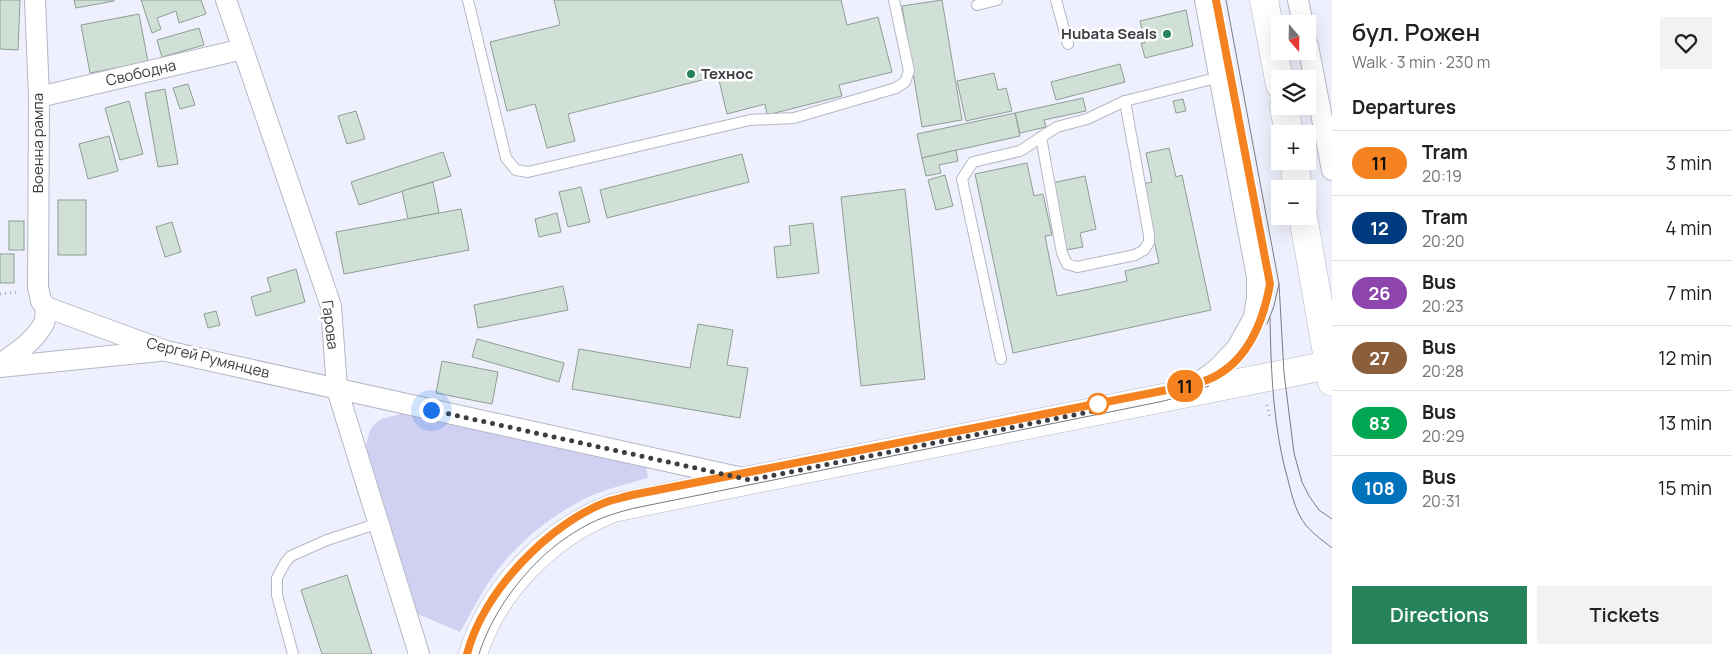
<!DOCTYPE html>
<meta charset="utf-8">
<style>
:root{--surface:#fff;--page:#f2f2f2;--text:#202124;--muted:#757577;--line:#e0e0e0;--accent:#258259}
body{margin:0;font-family:Manrope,sans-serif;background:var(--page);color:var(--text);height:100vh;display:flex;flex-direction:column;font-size:19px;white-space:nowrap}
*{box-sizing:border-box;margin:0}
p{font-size:16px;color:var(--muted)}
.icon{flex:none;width:28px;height:28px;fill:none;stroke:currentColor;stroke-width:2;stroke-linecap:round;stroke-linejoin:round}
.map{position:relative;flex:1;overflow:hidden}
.details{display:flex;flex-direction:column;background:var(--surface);width:400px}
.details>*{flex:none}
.badge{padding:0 10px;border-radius:16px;font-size:18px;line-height:32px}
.needle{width:32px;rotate:160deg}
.fabs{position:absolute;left:1271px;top:15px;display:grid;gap:10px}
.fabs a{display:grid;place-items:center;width:45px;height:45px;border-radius:0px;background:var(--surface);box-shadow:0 5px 20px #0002;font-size:25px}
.you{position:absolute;width:25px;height:25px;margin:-12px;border:4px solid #fff;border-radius:50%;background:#1a73e8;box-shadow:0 0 0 8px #1a73e833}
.map>.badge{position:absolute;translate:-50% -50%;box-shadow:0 0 0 2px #fff}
h2{padding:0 20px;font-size:19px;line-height:45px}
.round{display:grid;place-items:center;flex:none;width:52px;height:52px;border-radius:0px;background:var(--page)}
.summary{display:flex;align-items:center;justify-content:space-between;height:85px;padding:0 20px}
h1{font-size:24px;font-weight:600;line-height:38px}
.primary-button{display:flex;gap:10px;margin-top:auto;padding:10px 20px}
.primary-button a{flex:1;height:58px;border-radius:0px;background:var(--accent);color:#fff;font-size:20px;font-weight:600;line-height:58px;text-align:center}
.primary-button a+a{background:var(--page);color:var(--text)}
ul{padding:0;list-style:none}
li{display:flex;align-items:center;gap:15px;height:65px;padding:0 20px;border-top:1px solid var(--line)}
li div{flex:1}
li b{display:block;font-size:19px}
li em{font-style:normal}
li .badge{min-width:55px;font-weight:700;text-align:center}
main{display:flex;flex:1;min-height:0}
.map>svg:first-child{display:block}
</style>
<main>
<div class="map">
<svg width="1332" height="654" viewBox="0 0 1332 654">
<rect width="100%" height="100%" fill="#eff0fd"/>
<path fill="#d0d1f2" d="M401 414 646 467 648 478C627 484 605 489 586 498 556 513 527 535 505 561 486 582 474 608 460 632L418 614 366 447C371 420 376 420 401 414Z"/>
<g fill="#d0e0d7" stroke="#8e9d94">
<polygon points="0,0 20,0 18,50 0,49"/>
<polygon points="74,0 114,0 114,1 76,8"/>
<polygon points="141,0 201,0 206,14 179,23 176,11 157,18 161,29 152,33"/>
<polygon points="554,0 841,0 847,25 878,17 892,72 839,85 842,96 767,115 765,104 727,114 718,76 568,114 575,141 547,148 535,104 507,111 490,42 560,25"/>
<polygon points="942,0 962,120 922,127 902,6"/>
<polygon points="1186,10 1193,46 1145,58 1141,43 1145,43 1140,21"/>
<polygon points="139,14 148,62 90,73 81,25"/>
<polygon points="199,28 204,45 162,57 157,40"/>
<polygon points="1120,64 1125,82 1056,100 1051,82"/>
<polygon points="994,73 998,90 1006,88 1012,111 966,121 957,81"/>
<polygon points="188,84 195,105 180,109 173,88"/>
<polygon points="165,89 178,164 158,167 145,93"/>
<polygon points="1083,98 1086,111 1044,120 1046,127 1020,133 1015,113"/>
<polygon points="1183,99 1186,111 1176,113 1173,101"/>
<polygon points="129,101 143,154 120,160 105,108"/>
<polygon points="356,111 365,139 347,144 338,116"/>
<polygon points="1015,113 1020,136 922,158 917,134"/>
<polygon points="109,136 118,171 88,179 79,144"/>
<polygon points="1169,148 1176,177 1182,175 1211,310 1013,353 975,174 1027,163 1034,196 1043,194 1052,235 1045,236 1057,296 1127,281 1125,271 1159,263 1142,184 1152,182 1146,153"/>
<polygon points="956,150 958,161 939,165 941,173 926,176 922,158"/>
<polygon points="443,152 451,176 359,205 351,182"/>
<polygon points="742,154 749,182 607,218 600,190"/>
<polygon points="945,175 953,206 936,210 928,180"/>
<polygon points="1085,176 1096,229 1080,233 1083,247 1066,250 1052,183"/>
<polygon points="433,182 439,213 408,219 402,191"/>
<polygon points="581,187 590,222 568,227 559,192"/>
<polygon points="905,189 925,379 861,386 841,197"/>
<rect x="58" y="200" width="28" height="55"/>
<polygon points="461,209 469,250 344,274 336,232"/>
<polygon points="557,213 561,232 539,237 535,219"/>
<rect x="9" y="221" width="15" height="29"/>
<polygon points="172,222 181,252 165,257 156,227"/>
<polygon points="813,223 819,273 777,278 774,247 791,245 789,226"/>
<rect x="0" y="254" width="14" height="29"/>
<polygon points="296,269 305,302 256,316 251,297 271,291 267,278"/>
<polygon points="563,286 568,310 478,328 474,305"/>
<polygon points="216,311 220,325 208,328 204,314"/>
<polygon points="698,324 733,330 727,365 748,368 740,418 572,389 579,349 690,368"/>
<polygon points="477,339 564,363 559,382 472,357"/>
<polygon points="442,361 498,372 492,404 436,393"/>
<polygon points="347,575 372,654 322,654 301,590"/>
</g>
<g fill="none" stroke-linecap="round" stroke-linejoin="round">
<defs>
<g id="lane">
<polyline points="468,0 506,158 516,170 528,172 750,120 794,118 896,88 905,82 909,71 894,0"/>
<polyline points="1056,0 1068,44"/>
<polyline points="977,5 997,0"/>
<polyline points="1041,137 1062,253 1067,264 1077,267 1135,255 1144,250 1149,242 1149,235 1125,101"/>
<polyline points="1001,359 962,179 973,162 1020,151 1057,127 1087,119 1125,101 1220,77"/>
<polyline points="293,654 277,595 277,578 285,563 291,556 327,540 379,523"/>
</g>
<g id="street">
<polyline points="35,0 39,97 38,287 41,301 46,307 166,351 743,478"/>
<polyline points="226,0 331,306 337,389 419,654"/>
<polyline points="1298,0 1303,24"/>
<polyline points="1308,46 1332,170"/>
<polyline points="39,97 243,49"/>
<path d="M0 364C16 353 35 341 44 323 46 319 45 312 46 307"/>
<polyline points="0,367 159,351"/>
<polyline points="1186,389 1198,383 1217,369 1237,348 1254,317 1257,297 1257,277 1205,0"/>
</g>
<path id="secondary" d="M473 654C494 588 549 533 613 508L750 480 1329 365"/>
<g id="primary">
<polyline points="1264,0 1280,85"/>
<polyline points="1284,106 1289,134"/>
<polyline points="1294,161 1298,189"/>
<polyline points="1303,216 1332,382"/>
</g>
</defs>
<use href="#lane" stroke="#b6b7c6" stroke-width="12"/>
<use href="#street" stroke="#b6b7c6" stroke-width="22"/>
<use href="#secondary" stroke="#b6b7c6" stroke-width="29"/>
<use href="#primary" stroke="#b6b7c6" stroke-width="29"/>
<g stroke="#afafba" stroke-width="3" stroke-dasharray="1 4" stroke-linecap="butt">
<polyline points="0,294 19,292"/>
<polyline points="1267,405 1270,417"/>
</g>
<use href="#lane" stroke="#fff" stroke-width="10"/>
<use href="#street" stroke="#fff" stroke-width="20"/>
<use href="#secondary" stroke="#fff" stroke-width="28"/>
<use href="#primary" stroke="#fff" stroke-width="28"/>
<g stroke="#7a7b84" stroke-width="1">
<polyline points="1216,0 1263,245 1270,290"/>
<polyline points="1226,0 1279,284 1284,373 1294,453 1302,482 1309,496 1319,510 1332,519"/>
<path d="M1270 317C1271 372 1273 427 1288 480 1291 492 1294 505 1300 516 1306 529 1321 539 1332 548"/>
<polyline points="1267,324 1274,306 1279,284"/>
<path d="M467 654C482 592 550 523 610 501 617 499 624 497 632 495L1198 383C1244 366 1262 330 1269 284"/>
<path d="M479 654C493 608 533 557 575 532 593 520 614 513 635 508L1159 402 1180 397 1209 386"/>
</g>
</g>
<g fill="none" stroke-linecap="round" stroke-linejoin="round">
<defs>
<path id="line" d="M467 654C483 592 549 523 609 501 617 499 624 497 632 495L1177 388C1187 386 1197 384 1207 380 1247 364 1263 323 1270 284L1216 0"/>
</defs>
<use href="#line" stroke="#fff" stroke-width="11"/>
<use href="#line" stroke="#f58220" stroke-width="8"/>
<polyline stroke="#3c3c43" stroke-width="5" stroke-dasharray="0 9" points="431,410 750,480 1094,411 1098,404"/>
</g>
<g fill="#258259" stroke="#fefefe" stroke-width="2">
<circle cx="1167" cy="34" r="5"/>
<circle cx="691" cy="74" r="5"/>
</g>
<circle fill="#fff" stroke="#f58220" stroke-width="2.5" cx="1098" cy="404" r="10"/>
<g text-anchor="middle" stroke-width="5" stroke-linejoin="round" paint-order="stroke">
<g font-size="15" font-weight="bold" fill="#3c3c43" stroke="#fefefe" text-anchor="end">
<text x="1157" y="39">Hubata Seals</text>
<text x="701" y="79" text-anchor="start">Технос</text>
</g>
<g font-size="15" fill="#3c3c43" stroke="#fefefe">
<text transform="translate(141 73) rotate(-13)" y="5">Свободна</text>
<text transform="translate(38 143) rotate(-90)" y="5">Военна рампа</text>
<text transform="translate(330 325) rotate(83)" y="5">Гарова</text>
<text transform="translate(208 358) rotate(14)" y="5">Сергей Румянцев</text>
</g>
</g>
</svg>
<div class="fabs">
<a><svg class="needle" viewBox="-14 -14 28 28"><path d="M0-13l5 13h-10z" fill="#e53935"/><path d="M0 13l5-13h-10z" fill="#757577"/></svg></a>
<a><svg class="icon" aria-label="layers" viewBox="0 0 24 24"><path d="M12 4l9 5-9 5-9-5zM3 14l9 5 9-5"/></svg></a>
<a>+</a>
<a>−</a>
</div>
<div class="you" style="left:431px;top:410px"></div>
<b class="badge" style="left:1185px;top:386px;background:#f58220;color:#111">11</b>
</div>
<section class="details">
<div class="summary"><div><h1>бул. Рожен</h1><p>Walk · 3 min · 230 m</p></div><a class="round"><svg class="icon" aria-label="heart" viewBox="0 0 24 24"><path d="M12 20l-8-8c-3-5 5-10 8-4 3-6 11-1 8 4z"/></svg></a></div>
<h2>Departures</h2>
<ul>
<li><span class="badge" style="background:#f58220;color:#111">11</span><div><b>Tram</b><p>20:19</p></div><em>3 min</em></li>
<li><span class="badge" style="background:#003b80;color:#fff">12</span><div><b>Tram</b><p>20:20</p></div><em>4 min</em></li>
<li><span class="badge" style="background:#8e44ad;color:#fff">26</span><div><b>Bus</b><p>20:23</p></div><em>7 min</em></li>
<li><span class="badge" style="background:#8b5e3c;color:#fff">27</span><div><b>Bus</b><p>20:28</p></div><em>12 min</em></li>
<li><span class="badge" style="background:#00a651;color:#fff">83</span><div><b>Bus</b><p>20:29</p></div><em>13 min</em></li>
<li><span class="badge" style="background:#0072bc;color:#fff">108</span><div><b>Bus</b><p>20:31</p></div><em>15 min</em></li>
</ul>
<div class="primary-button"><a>Directions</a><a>Tickets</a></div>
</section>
</main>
